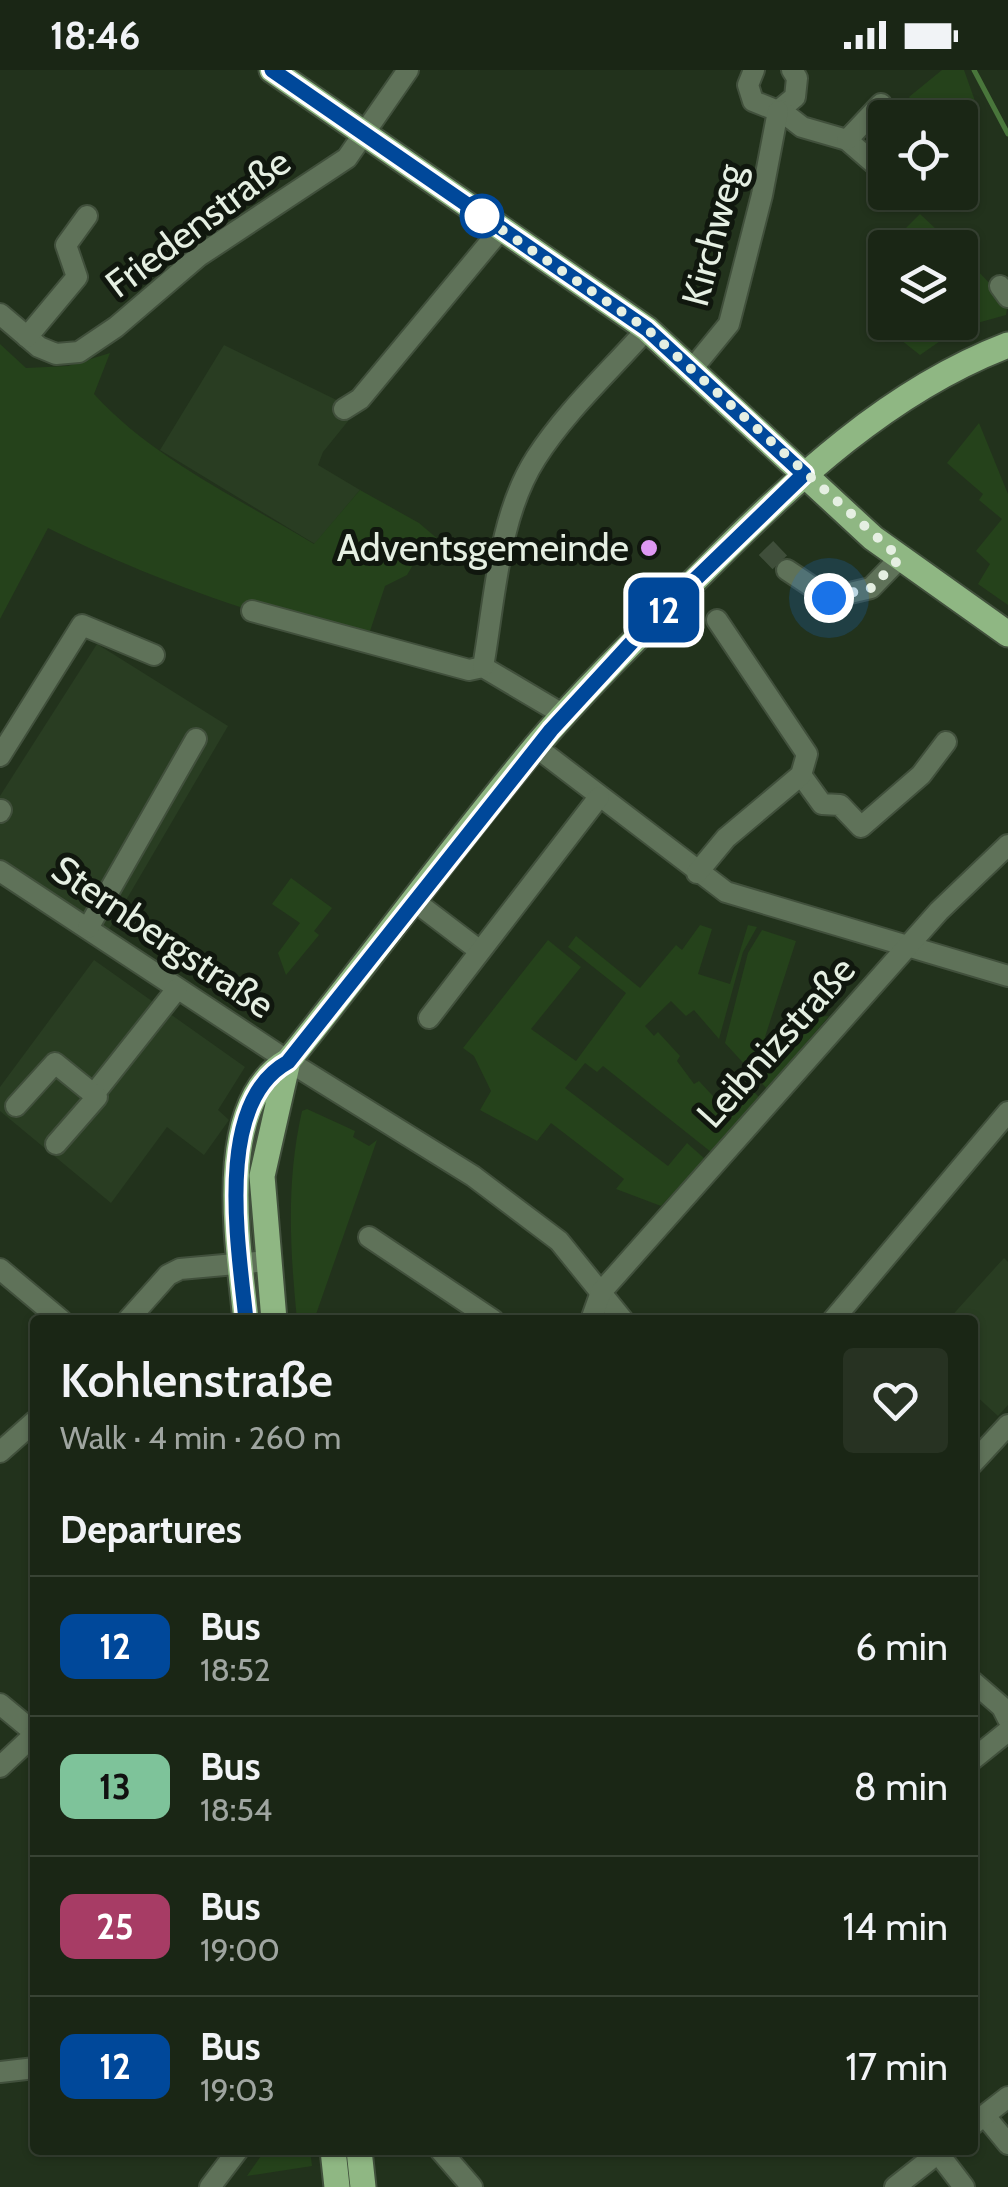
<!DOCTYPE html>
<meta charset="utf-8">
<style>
:root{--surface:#1a2615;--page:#273222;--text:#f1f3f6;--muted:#9fa5a0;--line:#384334}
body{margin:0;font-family:Cabin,sans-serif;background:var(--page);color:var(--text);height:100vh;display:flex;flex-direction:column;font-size:38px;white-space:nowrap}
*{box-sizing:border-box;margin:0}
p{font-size:32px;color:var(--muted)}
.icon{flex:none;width:55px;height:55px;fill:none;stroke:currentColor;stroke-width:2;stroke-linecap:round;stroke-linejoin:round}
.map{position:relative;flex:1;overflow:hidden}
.panel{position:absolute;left:30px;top:1245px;width:948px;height:840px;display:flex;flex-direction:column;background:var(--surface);border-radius:10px;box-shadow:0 2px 8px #0004,0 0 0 2px var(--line)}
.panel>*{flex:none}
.badge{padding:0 20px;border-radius:15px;font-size:35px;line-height:65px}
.tools{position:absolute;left:868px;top:30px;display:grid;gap:20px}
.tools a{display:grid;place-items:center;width:110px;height:110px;border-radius:10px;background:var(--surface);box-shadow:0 2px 8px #0004,0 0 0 2px var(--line);font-size:50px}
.you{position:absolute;width:50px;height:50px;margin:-25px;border:8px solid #fff;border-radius:50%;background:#1a73e8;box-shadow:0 0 0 15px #1a73e833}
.map>.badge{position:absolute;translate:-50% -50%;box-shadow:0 0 0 5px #fff}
h2{padding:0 30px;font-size:38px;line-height:90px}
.round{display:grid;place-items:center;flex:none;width:105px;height:105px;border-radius:10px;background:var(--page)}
.overview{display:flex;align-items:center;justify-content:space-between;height:170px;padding:0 30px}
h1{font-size:48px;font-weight:600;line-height:75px}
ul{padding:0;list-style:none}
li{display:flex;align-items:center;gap:30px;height:140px;padding:0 30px;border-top:2px solid var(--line)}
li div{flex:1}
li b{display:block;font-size:38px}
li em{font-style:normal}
li .badge{min-width:110px;font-weight:700;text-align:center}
.status{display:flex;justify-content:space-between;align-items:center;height:70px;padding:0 50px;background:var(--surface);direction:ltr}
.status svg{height:28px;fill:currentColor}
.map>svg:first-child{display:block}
</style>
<div class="status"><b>18:46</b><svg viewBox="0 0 49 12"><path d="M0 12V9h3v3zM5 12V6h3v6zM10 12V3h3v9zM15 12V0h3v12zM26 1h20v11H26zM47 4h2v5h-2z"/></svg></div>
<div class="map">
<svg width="1008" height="2117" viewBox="0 0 1008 2117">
<rect width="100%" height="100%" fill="#22321c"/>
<g fill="#293d22">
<polygon points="224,275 357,340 323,382 318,395 360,420 315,474 160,380"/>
<polygon points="97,574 228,656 108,861 0,789 0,726"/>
<polygon points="94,890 245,997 218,1040 229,1050 204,1085 167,1057 111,1133 0,1041 0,1017"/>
<polygon points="1004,1188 1008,1192 1008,1335 998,1346 973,1323 972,1250 948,1250"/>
</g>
<g fill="#25421b">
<polygon points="942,0 964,0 980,45 960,61 960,48 925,47 909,27"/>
<polygon points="920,144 955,177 887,177"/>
<polygon points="885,180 885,252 960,252 960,182 1008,233 1006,245 959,258 920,285 882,255 870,195"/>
<path d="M0 274 26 298 68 296 110 283 94 324C153 389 240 429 314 474L360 420 419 453 439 470 432 480 423 478 407 505 385 516 369 564C286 563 124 497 48 458L0 549Z"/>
<polygon points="979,353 1008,424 1008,535 978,514 990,494 976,481 1002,449 979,430 983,424 947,393"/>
<polygon points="291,808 332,838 314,861 319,865 286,905 278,883 300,853 272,834"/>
<polygon points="700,855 712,859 698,904 730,914 748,855 757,857 743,882 719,969 694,940 686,946 671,931 645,956 654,966 658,962 680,986 677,991 694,1014 699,1011 724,1038 748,1016 759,1027 711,1082 603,996 597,1002 585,993 565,1018 668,1096 687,1073 705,1089 661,1136 616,1119 624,1109 551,1053 537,1071 480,1040 491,1021 474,986 463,978 548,870 581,897 531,959 576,991 626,923 568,877 576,866 640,918 676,875 682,880"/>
<polygon points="762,860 796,871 765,967 791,974 801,948 829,946 767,1019 725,973 748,883"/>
<path d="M307 1039 355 1061 353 1067 369 1076 377 1070 314 1250H297C290 1179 286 1112 302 1041Z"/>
<polygon points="265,2080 310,2080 312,2096 247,2106"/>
</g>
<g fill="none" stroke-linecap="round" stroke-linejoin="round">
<polyline stroke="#49763b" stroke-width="5" points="974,0 1008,64"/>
<polyline stroke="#3f4e3a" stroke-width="20" stroke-dasharray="20 10" stroke-linecap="butt" points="766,478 787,500"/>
<defs>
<g id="minor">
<polyline points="754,0 748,15 753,31 778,41 795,27 797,8 792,0"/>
<polyline points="780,40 802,57 847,70 885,103"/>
<polyline points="847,70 881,34"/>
<polyline points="1000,216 1008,227"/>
<polyline points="0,244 39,277 56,284 79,282 116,257 199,186 347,88 408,0"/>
<polyline points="27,267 77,207 66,175 87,146"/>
<polyline points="693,298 729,254 762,125 778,41"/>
<polyline points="344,339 360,329 501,159"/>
<polyline points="787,500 829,528 871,518 900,488"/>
<polyline points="252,541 469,600 483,597 564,645"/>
<path d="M483 597C495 529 498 447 536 388 566 341 610 301 647 259"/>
<polyline points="536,677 726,822 1008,906"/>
<polyline points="0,686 82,555 154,585"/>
<polyline points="801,705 822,734 840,735 861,757 921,705 946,672"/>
<polyline points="0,742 1,740"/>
<polyline points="0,801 288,991 473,1106 559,1171 623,1250"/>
<polyline points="697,803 726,768 801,705 807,684 717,550"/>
<polyline points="413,830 480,881"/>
<polyline points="88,858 196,669"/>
<polyline points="429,948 599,727"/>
<polyline points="94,1024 177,919"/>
<polyline points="16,1036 55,993 97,1027 56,1074"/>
<polyline points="369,1167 493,1250"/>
<polyline points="0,1199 61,1250"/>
<polyline points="128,1250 168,1205 180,1199 268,1191"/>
<polyline points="591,1250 601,1222 618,1203 939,841 1008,775"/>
<polyline points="833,1250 1008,1042"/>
<polyline points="0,1382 35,1351"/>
<polyline points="972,1394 1008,1355"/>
<polyline points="972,1611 1002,1637 1008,1649"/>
<polyline points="0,1634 35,1663"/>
<polyline points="972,1690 1008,1661"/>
<polyline points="0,1697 35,1664"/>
<polyline points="0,2002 35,1998"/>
<polyline points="985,2046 1008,2074"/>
<polyline points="972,2055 1008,2027"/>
<polyline points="440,2080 472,2117"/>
<polyline points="938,2083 964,2117"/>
<polyline points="210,2117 238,2080"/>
<polyline points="895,2117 942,2080"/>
</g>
<g id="major">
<polyline points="272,0 647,259 873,468 1008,564"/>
<path d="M246 1250C239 1178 213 1033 288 991 372 887 451 778 537 675 590 613 648 557 705 500 795 410 888 321 1008 275"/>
<polyline points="274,1250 262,1106 288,991"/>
<polyline points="333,2080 337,2117"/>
<polyline points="359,2080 363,2117"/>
</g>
</defs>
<use href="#minor" stroke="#41503c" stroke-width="24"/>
<use href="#major" stroke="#41503c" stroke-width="29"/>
<use href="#minor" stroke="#5f7259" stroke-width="20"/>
<use href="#major" stroke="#8fb783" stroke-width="25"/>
</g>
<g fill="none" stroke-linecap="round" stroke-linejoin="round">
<defs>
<path id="line" d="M246 1250C239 1179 213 1033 288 992L551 660 644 559 804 404 647 259 272 0"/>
</defs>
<use href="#line" stroke="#fff" stroke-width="22"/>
<use href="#line" stroke="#00489a" stroke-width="15"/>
<polyline stroke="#e5efe2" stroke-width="10" stroke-dasharray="0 18" points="482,146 470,138 647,259 900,488 871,518 829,528"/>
</g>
<circle fill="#fff" stroke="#00489a" stroke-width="5" cx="482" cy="146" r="20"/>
<circle fill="#de98f2" stroke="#10170e" stroke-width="4" cx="649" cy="478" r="10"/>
<g text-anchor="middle" stroke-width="10" stroke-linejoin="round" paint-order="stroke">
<g font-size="38" fill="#e5efe2" stroke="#10170e">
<text transform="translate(198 153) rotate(-37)" y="13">Friedenstraße</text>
<text transform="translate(713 165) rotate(-75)" y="13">Kirchweg</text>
<text transform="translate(163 867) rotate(34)" y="13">Sternbergstraße</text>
<text transform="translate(776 972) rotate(-48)" y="13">Leibnizstraße</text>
</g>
<g font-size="38" fill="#e5efe2" stroke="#10170e" text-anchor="end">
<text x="629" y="491">Adventsgemeinde</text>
</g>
</g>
</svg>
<div class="tools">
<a><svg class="icon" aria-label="locate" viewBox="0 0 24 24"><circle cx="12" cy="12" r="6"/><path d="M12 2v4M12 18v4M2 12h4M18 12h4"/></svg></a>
<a><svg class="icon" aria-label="layers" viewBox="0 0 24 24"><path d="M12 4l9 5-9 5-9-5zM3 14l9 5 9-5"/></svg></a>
</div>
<div class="you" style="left:829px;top:528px"></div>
<b class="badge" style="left:664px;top:540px;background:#00489a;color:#fff">12</b>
<section class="panel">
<div class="overview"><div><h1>Kohlenstraße</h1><p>Walk · 4 min · 260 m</p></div><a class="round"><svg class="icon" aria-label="heart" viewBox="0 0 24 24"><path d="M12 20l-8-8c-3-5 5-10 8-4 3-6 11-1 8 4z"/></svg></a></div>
<h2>Departures</h2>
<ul>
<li><span class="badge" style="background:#00489a;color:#fff">12</span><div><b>Bus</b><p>18:52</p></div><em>6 min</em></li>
<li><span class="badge" style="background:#7ec39a;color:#111">13</span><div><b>Bus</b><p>18:54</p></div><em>8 min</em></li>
<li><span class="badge" style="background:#a73c65;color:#fff">25</span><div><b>Bus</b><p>19:00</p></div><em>14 min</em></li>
<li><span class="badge" style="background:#00489a;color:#fff">12</span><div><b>Bus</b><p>19:03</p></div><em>17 min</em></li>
</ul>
</section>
</div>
